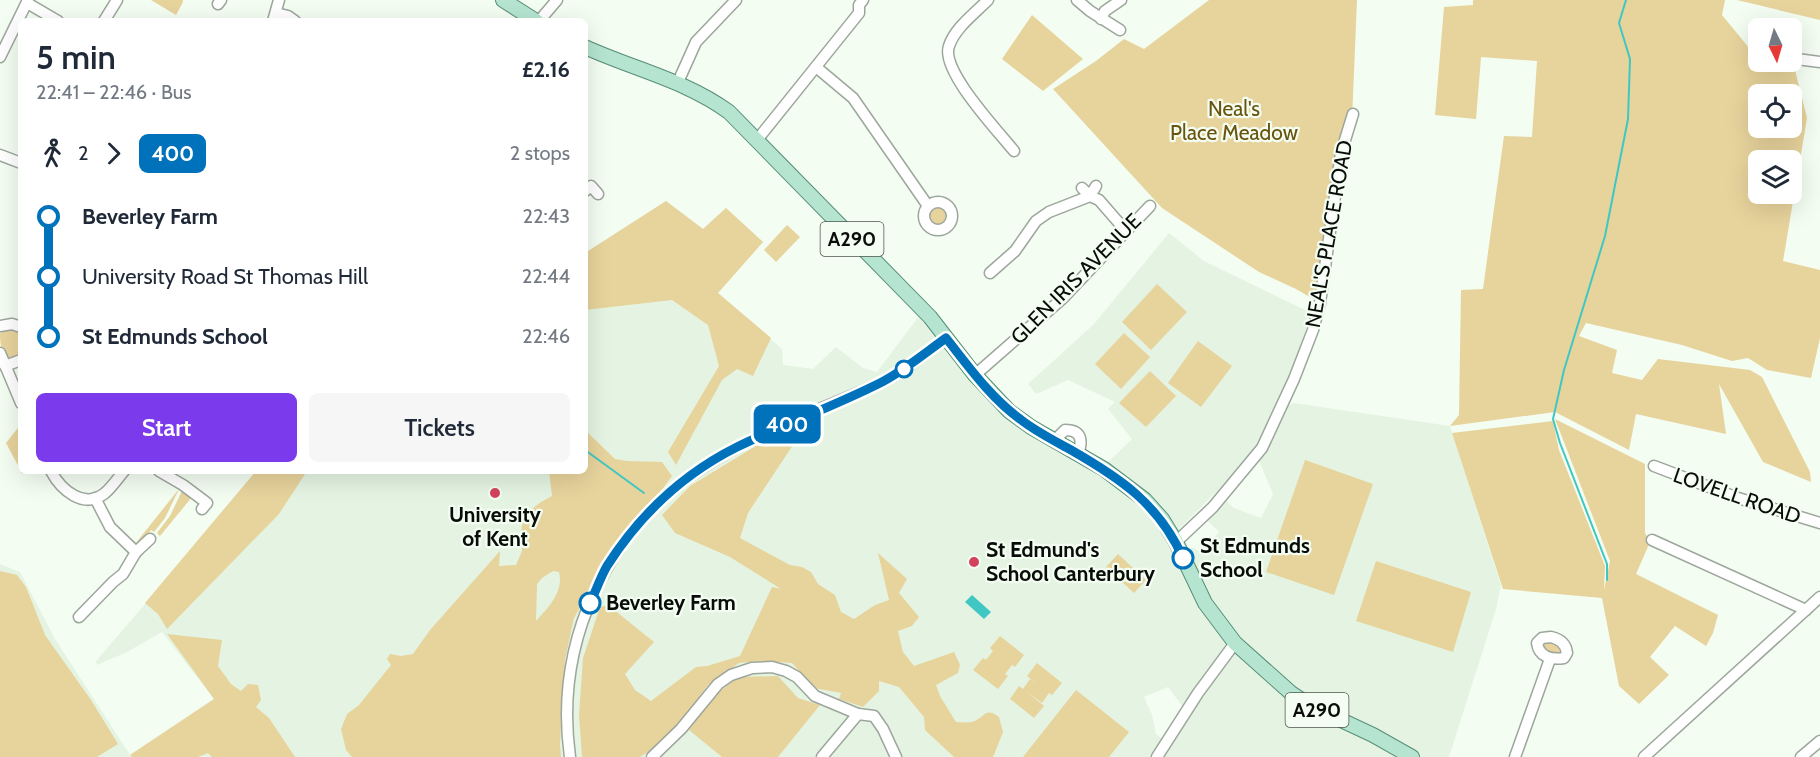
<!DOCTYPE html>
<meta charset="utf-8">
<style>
:root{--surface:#fff;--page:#f6f6f7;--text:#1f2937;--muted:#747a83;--accent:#7c3aed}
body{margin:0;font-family:Cabin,sans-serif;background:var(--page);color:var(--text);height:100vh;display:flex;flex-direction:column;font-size:22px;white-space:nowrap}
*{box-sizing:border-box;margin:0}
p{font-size:20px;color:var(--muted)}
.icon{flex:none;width:33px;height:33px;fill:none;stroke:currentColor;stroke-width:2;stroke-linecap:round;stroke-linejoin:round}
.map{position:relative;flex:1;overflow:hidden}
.panel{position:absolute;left:18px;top:18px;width:570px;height:456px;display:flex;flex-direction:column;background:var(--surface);border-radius:9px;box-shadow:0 6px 24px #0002}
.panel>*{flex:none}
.badge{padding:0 12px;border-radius:9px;font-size:21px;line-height:39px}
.needle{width:39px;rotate:175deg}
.fabs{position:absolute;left:1748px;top:18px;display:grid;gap:12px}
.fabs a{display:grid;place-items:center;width:54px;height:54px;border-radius:9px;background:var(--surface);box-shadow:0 6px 24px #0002;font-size:30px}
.map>.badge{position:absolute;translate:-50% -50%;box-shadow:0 0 0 3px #fff}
.legs{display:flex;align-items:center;gap:9px;height:66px;padding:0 18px;font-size:20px}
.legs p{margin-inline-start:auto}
.overview{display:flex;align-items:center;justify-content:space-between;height:102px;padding:0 18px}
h1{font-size:33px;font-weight:600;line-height:45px}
.primary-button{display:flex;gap:12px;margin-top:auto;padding:12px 18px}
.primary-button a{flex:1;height:69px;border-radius:9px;background:var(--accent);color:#fff;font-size:24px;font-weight:600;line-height:69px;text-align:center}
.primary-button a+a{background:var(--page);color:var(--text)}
ul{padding:0 18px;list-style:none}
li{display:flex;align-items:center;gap:21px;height:60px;font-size:22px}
li i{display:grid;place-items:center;width:9px;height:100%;margin:0 8px;background:currentColor}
li i::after{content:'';width:15px;height:15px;margin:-8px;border:4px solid;border-radius:50%;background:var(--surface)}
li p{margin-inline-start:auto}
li:first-child i{background:linear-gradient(#0000 50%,currentColor 0)}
li:last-child i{background:linear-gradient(currentColor 50%,#0000 0)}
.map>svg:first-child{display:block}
</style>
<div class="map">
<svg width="1820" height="757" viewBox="0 0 1820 757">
<rect width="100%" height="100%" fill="#f3fdf1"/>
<g fill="#e5f4e2">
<polygon points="666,201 703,229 726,208 763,242 718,293 782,349 783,365 813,369 836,347 863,368 877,372 919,316 986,398 1012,422 1024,432 1104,474 1142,504 1162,528 1191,584 1200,608 1230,645 1183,707 1168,687 1144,697 1152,715 1156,734 1163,739 1152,757 0,757 0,564 20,572 55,639 130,755 214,699 162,632 127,652 97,665 96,661 206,533 256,471 585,471 585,253"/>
<polygon points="1169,233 1204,261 1311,313 1299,351 1260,442 1240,468 1177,531 1106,464 1132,439 1108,409 1115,402 1068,380 1036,394 1028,384 1094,324"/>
<polygon points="1294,403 1450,426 1501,585 1496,609 1449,757 1422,757 1399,743 1332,712 1295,689 1238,639 1220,616 1197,577 1191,547 1202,552 1219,532 1205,518 1224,499 1234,508 1261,518 1273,494 1258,458 1285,407"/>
<polygon points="1233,654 1237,654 1243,657 1291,699 1313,714 1380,745 1401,757 1163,757 1207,688"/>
</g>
<g fill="#e7d39c" fill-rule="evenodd">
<polygon points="151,0 183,0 183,2 176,15"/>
<polygon points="1209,0 1357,0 1352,120 1346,135 1320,303 1296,289 1259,272 1162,208 1053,89 1096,61 1124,39 1144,49"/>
<path d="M1473 0H1725L1722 15 1754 54H1758V62H1791V54L1807 118 1783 261 1820 270V338L1811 378 1767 370 1748 358 1732 361 1682 345 1586 323 1579 336 1617 350 1612 373 1642 380 1658 359 1750 370 1762 377 1810 472 1811 482 1763 462 1719 384 1726 434 1636 414 1629 450 1555 412 1450 426 1459 415 1461 290 1483 289 1504 136 1532 137 1537 61 1481 57 1476 119 1435 115 1444 7 1473 5ZM1758 94H1791V128H1758ZM1758 160H1791V194H1758Z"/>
<polygon points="1737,0 1820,0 1820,20"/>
<polygon points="1032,15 1083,59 1043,91 1002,59"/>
<polygon points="666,201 703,229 726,208 763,242 718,293 771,338 753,376 737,369 722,380 676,465 668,452 719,366 708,325 672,300 585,310 585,253"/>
<circle cx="939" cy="216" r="10"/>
<polygon points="787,225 800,237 776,262 764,250"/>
<polygon points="1157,284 1187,312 1151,350 1122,322"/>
<path d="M11 328 21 332V357L10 359C1 354 0 343 0 334L3 330Z"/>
<polygon points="1124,333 1150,357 1121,389 1095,364"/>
<polygon points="1198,341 1232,366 1201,407 1168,383"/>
<polygon points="1150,371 1176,396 1146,427 1119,403"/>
<polygon points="1555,419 1645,464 1645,533 1650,542 1636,574 1718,615 1713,633 1706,646 1675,626 1650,657 1669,675 1639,704 1619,686 1602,598 1503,589 1452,433 1553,421 1559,450 1605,566 1604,590 1610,561"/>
<polygon points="21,424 21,471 24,471 22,473 6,443"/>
<path d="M585 430 615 459 627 461 662 462 672 476 598 577 574 618 565 660 560 744 561 757H352L346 750 341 729 347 714 359 705 391 665 387 659 390 654 401 656 413 654 430 630 500 551 499 566 516 565 522 551 521 534 523 516 541 502 552 496 549 471H585ZM553 571 559 572C564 592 548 608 536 621L537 584 542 578Z"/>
<path d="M794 430 795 442 748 513 740 538 790 565 802 567 811 572 818 584 835 595 841 612 854 619 875 605 889 600 878 553 907 579 899 593 919 617 912 626 898 631 903 652 914 666 954 652 960 665 958 673 936 685 940 696 956 722C961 722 967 723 972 722 985 718 985 706 999 717L1003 732 993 757H954L925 730 924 717 899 687 879 681V691L863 707 839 699 841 693 814 688 792 663 761 661 739 663 708 685 685 716 651 750 640 757H582L579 715 583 658 600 607 608 605 654 642 625 674 635 690 651 701 696 667 707 666 740 656 772 587 781 589 730 557 675 533 662 515 690 486 764 441Z"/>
<polygon points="1305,460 1373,484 1334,595 1266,572"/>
<polygon points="256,471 307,471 279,514 167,629 158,614 145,603"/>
<polygon points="179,489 165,518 154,532 151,530 140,545 135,544"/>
<polygon points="182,491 192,497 160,536 157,533 170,516"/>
<polygon points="1118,554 1146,580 1134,593 1106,567"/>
<polygon points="1376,561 1471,592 1453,652 1356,621"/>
<polygon points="0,571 17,575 26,587 45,635 91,700 118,744 97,757 0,757"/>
<polygon points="167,634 222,640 218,666 231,684 241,691 248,684 258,685 261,700 256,707 269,718 295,757 212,757 208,753 198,757 132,757 130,755 214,699"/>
<polygon points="1000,636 1024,655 1015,667 1012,665 1005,674 1008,676 998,689 973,670 983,658 986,660 993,651 990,648"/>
<polygon points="1541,642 1558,642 1564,655 1545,652"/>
<polygon points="1037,663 1062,683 1052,695 1049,693 1042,703 1026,691 1044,706 1034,718 1010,699 1019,686 1023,689 1030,679 1039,686 1027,676"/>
<polygon points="778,676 798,698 820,705 778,757 722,757 689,730 710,699 738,677"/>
<polygon points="1076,690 1129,732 1109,757 1023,757"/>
</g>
<polygon fill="#40c7c3" points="972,595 991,612 984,619 965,602"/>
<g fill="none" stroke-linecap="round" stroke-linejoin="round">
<g stroke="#40c7c3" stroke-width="2">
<polyline points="585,450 644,493"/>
<polyline points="1607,580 1607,564 1560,443 1553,419 1564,370 1605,236 1628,119 1630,59 1619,23 1626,0"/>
</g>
<defs>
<g id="minor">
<path d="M988 0C974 14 955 28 949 46 940 70 998 131 1014 151"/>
<polyline points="1077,0 1090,11 1120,30"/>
<polyline points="27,3 58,21"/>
<polyline points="218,4 221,0"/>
<polyline points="276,13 288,16 295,21"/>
<polyline points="1101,19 1105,11 1121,0"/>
<polyline points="104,21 117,0"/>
<polyline points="273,21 279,0"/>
<polyline points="539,21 557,0"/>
<polyline points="0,57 28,0"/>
<polyline points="1797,59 1820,62"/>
<polyline points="816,67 853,98 928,206"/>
<polyline points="678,82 696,42 736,0"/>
<polyline points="757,140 859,13 859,5 863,0"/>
<polyline points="0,155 21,163"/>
<polyline points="1082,188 1090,196 1096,186"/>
<polyline points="585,191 591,186 598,194"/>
<circle cx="938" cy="216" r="14"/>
<polyline points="990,273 1015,251 1036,221 1049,212 1090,196 1099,200 1126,231"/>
<polyline points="0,326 12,324 21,327"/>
<polyline points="0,353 21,403"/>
<polyline points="5,366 21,360"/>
<polyline points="975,375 1063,298 1150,206"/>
<path d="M1054 441 1065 430C1082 430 1083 441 1078 454"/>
<polyline points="1654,466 1738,498 1820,523"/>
<path d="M51 471C61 490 84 510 105 493 112 487 118 478 124 471"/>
<polyline points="159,471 183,485 207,503 202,509"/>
<polyline points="1652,540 1806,610"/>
<polyline points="1176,542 1213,507 1262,448 1294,379 1313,330 1320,303 1341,153 1353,114"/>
<polyline points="136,552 150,539"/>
<polyline points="79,617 113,582 123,574 136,552 110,527 95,498"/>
<path d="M1551 637C1560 639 1566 644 1567 653L1564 658C1551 660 1539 657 1537 643L1542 638Z"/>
<path d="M570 757C554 642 606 531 702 468 755 433 825 408 883 382L906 368 946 338"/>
<polyline points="652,757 681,729 718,684 731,675 752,668 772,667 786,671 797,677 815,696 858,714"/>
<polyline points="822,757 858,714 874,716 883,729 896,757"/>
<polyline points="1157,757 1198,693 1235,643"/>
<polyline points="1515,757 1550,659"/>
<polyline points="1644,757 1820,597"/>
<polyline points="1801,757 1820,741"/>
</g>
<g id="major">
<polyline points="503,0 536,21"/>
<path d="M585 47C633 69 685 80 729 112L930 317 975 375 1009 411 1031 427 1104 469 1145 500 1162 519 1176 542 1205 603 1235 643 1291 693 1309 705 1373 735 1412 757"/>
</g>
</defs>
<use href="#minor" stroke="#9da69c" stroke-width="13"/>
<use href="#major" stroke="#588d77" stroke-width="16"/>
<use href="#minor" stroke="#fff" stroke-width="10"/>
<use href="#major" stroke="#b5e5d1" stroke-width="14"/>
</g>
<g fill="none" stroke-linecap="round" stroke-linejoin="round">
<defs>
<path id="line-1" d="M590 603C596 591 600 578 607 566 639 516 683 474 737 447 784 424 835 406 882 382 905 370 925 353 946 338 969 367 991 398 1020 419 1035 431 1053 440 1071 450 1120 478 1159 504 1183 558"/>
</defs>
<use href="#line-1" stroke="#fff" stroke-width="14"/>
<use href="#line-1" stroke="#0072bc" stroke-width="9"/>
</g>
<g fill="#fff" stroke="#0072bc" stroke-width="3">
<circle cx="904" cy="369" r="8"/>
<circle cx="1183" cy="558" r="10"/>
<circle cx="590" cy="603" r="10"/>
</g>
<g fill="#d3435e" stroke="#f3fdf1" stroke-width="2">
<circle cx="495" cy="493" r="6"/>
<circle cx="974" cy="562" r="6"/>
</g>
<g text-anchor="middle" stroke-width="4.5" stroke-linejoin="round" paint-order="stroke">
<g fill="#f3fdf1" stroke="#4f544f" stroke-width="1.5">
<rect x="820.5" y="222" width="63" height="34" rx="4.5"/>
<rect x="1285.5" y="693" width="63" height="34" rx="4.5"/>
</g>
<g font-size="20" font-weight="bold" fill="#090c09">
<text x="852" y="246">A290</text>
<text x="1317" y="717">A290</text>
</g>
<g font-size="21" fill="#69530e" stroke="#f3fdf1">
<text x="1234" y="116">Neal's<tspan x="1234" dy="24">Place Meadow</tspan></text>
</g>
<g font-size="21" fill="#090c09" stroke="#f3fdf1">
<text transform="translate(1329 234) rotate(-80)" y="7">NEAL'S PLACE ROAD</text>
<text transform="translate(1076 279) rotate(-45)" y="7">GLEN IRIS AVENUE</text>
<text transform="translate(1737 496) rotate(19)" y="7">LOVELL ROAD</text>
</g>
<g font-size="21" font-weight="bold" fill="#090c09" stroke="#f3fdf1">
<text x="495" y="522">University<tspan x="495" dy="24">of Kent</tspan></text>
<text x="986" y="557" text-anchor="start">St Edmund's<tspan x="986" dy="24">School Canterbury</tspan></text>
</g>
<g font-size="21" font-weight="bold" fill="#090c09" stroke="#f3fdf1" text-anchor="start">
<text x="1200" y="553">St Edmunds<tspan x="1200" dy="24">School</tspan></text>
<text x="606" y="610">Beverley Farm</text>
</g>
</g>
</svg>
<div class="fabs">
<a><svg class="needle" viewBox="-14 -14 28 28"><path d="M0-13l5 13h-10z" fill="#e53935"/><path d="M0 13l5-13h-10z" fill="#747a83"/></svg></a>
<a><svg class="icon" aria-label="locate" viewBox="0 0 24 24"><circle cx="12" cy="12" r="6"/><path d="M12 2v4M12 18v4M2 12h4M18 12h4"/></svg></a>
<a><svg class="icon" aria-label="layers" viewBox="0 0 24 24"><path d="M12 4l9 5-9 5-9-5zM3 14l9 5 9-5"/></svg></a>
</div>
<b class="badge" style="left:787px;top:424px;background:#0072bc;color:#fff">400</b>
<section class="panel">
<div class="overview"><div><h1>5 min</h1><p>22:41 – 22:46 · Bus</p></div><b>£2.16</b></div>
<div class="legs"><svg class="icon" aria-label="walk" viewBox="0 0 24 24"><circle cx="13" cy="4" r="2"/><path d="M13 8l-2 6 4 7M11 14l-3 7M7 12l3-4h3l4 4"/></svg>2<svg class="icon" aria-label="forward" viewBox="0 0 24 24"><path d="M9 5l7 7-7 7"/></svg><b class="badge" style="background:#0072bc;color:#fff">400</b><p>2 stops</p></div>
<ul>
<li><i style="color:#0072bc"></i><b>Beverley Farm</b><p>22:43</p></li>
<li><i style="color:#0072bc"></i><span>University Road St Thomas Hill</span><p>22:44</p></li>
<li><i style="color:#0072bc"></i><b>St Edmunds School</b><p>22:46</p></li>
</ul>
<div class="primary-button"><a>Start</a><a>Tickets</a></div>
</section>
</div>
